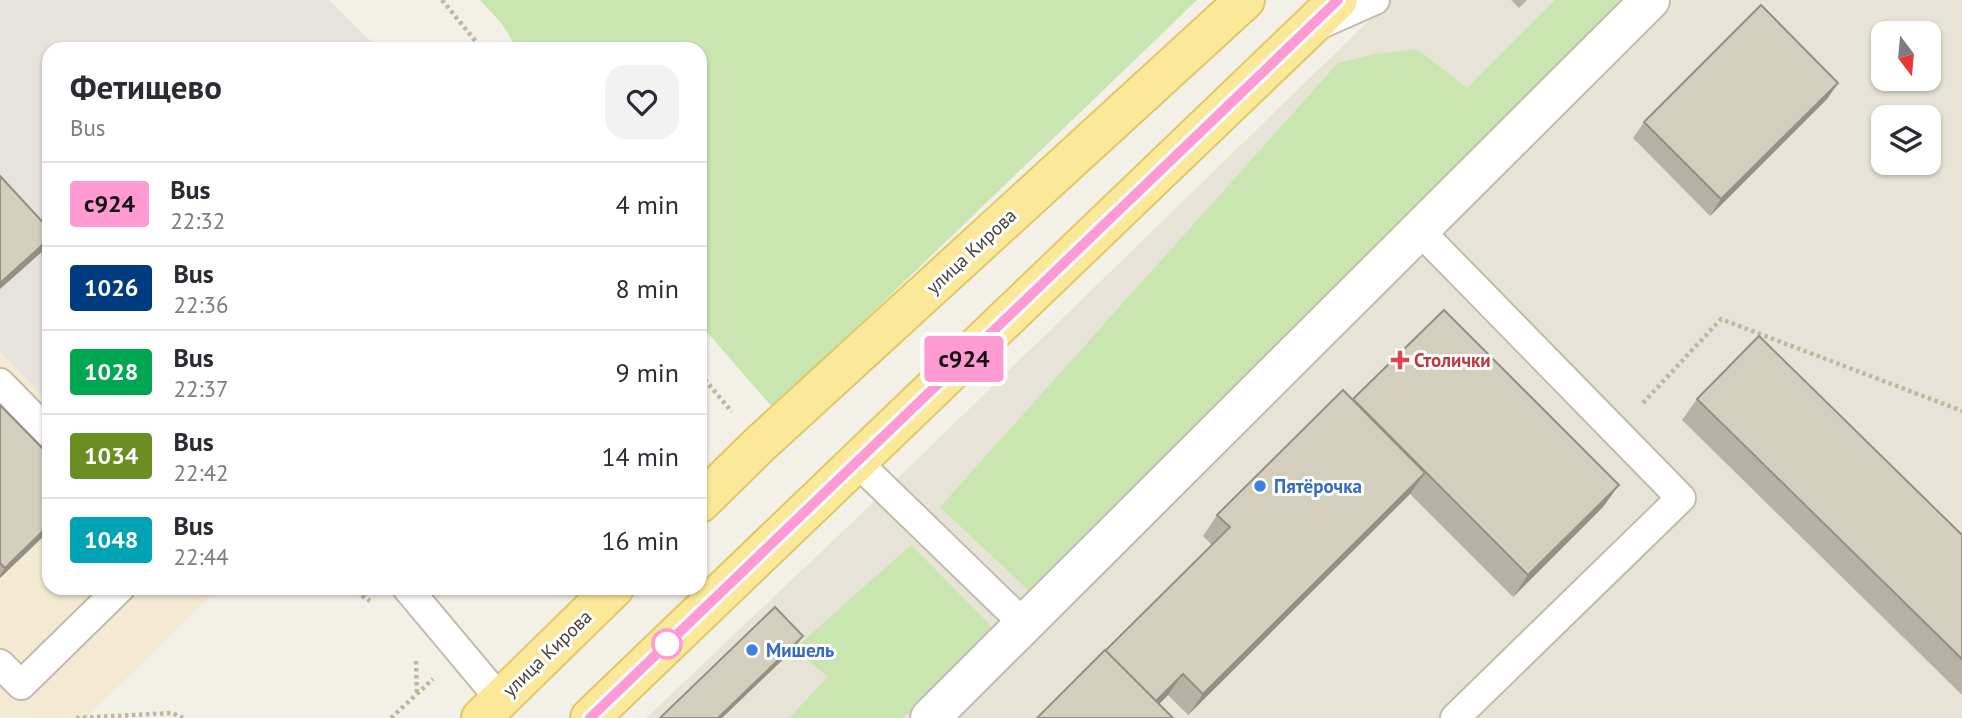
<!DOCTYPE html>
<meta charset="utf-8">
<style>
:root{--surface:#fff;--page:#f2f2f3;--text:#2b2b33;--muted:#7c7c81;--line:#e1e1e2}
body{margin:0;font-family:"PT Sans",sans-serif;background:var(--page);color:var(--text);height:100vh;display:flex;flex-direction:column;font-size:26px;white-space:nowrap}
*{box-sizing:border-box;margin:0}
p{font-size:23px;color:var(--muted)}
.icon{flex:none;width:38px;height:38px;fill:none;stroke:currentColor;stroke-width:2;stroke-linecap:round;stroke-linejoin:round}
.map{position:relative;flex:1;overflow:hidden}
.side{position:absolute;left:42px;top:42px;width:665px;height:553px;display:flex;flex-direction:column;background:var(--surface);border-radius:21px;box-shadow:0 2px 5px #0004}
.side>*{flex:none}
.badge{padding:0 14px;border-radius:5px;font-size:24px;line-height:46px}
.needle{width:46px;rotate:164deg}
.fabs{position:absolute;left:1871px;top:21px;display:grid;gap:14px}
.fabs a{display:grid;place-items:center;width:70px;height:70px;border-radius:14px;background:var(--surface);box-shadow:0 2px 5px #0004;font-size:35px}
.map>.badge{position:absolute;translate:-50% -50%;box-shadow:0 0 0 4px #fff}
.round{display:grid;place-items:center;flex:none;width:74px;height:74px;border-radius:21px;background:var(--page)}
.headline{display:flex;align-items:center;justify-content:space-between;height:119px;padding:0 28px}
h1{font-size:33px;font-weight:700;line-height:52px}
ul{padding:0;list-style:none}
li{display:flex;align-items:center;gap:21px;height:84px;padding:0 28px;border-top:2px solid var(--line)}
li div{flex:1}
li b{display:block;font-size:26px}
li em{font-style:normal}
li .badge{min-width:77px;font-weight:700;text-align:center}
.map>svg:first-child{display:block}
</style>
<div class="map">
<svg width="1962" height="718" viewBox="0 0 1962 718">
<rect width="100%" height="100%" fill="#f3f1e7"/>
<path fill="#e7e3d6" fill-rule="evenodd" d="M1390 0H1962V718H646L862 513ZM1883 33H1928V79H1883ZM1883 117H1928V163H1883Z"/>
<polygon fill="#f4ead3" points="0,351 49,403 49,588 219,588 86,718 0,717"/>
<polygon fill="#e6e2dc" points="0,0 329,0 379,49 49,49 49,403 0,351"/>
<g fill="#c9e6b1">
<polygon points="480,0 1197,0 773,408 700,324 700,49 517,49 502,24"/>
<polygon points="1555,0 1627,0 1028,590 940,507 1338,63 1375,54 1417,49 1467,88"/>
<polygon points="911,545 992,627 903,718 789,718 828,677 794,649"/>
</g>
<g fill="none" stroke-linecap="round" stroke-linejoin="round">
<defs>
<g id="service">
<polyline points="1321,24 1375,0"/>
<polyline points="1419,230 1681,498 1455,718"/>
<polyline points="0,383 49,433"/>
<polyline points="857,462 1024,624"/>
<polyline points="407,588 500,699"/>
<polyline points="0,664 21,685 120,588"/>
</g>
<polyline id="minor" points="930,718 1650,0"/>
<g id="primary">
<polyline points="700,503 759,445 1245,0"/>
<polyline points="481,718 614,588"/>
<polyline points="590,718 1338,0"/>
</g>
</defs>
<use href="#service" stroke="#c1bcad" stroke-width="32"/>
<use href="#minor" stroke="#c1bcad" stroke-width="42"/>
<use href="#primary" stroke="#e0c869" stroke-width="42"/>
<g stroke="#c0b79c" stroke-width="4.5" stroke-dasharray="3.5 3.5" stroke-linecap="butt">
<polyline points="442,0 482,49"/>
<polyline points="700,374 732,412"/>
<polyline points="1643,403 1721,319 1962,411"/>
<polyline points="350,588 370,601"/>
<polyline points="416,661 417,695"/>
<polyline points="76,718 172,713 183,718"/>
<polyline points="391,718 433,679"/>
</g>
<use href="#service" stroke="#fff" stroke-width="28"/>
<use href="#minor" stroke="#fff" stroke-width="38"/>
<use href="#primary" stroke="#fbe899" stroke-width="38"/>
</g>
<g fill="#b6b1a3">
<polygon points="1511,0 1527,0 1519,8"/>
<polygon points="1838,83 1827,99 1710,216 1633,138 1644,122"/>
<polygon points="1444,310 1603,507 1513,597 1410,494 1188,715 1168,695 1159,704 1037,718 1212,545 1203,536 1217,515 1353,400"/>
<polygon points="1697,399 1962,535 1962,695 1682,420"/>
<polygon points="0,405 49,531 0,578"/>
</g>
<g fill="#949084">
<polygon points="1838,83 1827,99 1710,216 1721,199"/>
<polygon points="49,239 49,242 43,251 0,289 0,283"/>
<polygon points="1425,473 1410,494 1188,715 1203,694"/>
<polygon points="1619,485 1603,507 1513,597 1528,575"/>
<polygon points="49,525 49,531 0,578 0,575 5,568"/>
<polygon points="803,636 794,649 722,718 718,718"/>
<polygon points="1183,674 1168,695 1145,718 1155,702"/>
</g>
<g fill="#d4cebd" stroke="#949084" stroke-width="2">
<polygon points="1761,5 1838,83 1721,199 1644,122"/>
<polygon points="0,176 49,229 49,239 0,283"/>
<polygon points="1444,310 1619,485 1528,575 1353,399"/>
<polygon points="1759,336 1962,535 1962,659 1697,399"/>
<polygon points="1343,390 1425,473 1203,694 1183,674 1156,701 1105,651 1230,527 1217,515"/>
<polygon points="0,405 49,455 49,525 5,568 0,563"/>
<polygon points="775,607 803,636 718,718 660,718"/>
<polygon points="1105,650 1173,718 1037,718"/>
</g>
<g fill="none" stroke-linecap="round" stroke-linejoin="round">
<defs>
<polyline id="line" points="590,718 1338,0"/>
</defs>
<use href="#line" stroke="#fff" stroke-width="16"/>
<use href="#line" stroke="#ff9ad2" stroke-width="10"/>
</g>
<path fill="#e0444e" stroke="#fff" stroke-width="2.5" d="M1396.5 349.5h7v7h7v7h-7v7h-7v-7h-7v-7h7z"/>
<g fill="#3f7fe0" stroke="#fff" stroke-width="2.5">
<circle cx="1260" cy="486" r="7"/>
<circle cx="752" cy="650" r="7"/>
</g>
<circle fill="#fff" stroke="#ff9ad2" stroke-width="3.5" cx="667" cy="644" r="14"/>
<g text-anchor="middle" stroke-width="6" stroke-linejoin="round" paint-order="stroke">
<g font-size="19" fill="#464236" stroke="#fff">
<text transform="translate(971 251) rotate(-43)" y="7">улица Кирова</text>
<text transform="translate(547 653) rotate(-44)" y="7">улица Кирова</text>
</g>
<g font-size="19" font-weight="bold" fill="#be3a42" stroke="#fff" text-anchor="start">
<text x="1414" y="367">Столички</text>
</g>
<g font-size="19" font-weight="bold" fill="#366cbe" stroke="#fff" text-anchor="start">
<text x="1274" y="493">Пятёрочка</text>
<text x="766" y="657">Мишель</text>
</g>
</g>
</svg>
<div class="fabs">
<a><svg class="needle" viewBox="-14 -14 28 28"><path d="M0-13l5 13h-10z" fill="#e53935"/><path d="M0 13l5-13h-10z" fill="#7c7c81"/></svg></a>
<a><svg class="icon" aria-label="layers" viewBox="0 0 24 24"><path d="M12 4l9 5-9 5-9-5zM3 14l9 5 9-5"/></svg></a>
</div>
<b class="badge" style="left:964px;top:359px;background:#ff9ad2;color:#111">с924</b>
<section class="side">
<div class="headline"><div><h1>Фетищево</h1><p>Bus</p></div><a class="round"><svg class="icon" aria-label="heart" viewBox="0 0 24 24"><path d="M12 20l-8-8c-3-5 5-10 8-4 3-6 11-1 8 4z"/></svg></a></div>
<ul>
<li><span class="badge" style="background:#ff9ad2;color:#111">с924</span><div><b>Bus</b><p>22:32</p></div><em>4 min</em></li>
<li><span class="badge" style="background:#003b80;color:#fff">1026</span><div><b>Bus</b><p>22:36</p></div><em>8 min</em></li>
<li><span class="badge" style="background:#00a651;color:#fff">1028</span><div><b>Bus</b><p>22:37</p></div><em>9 min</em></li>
<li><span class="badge" style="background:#6b8e23;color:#fff">1034</span><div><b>Bus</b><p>22:42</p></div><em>14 min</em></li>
<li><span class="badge" style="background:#00a3b4;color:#fff">1048</span><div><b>Bus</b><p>22:44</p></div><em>16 min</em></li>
</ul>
</section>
</div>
